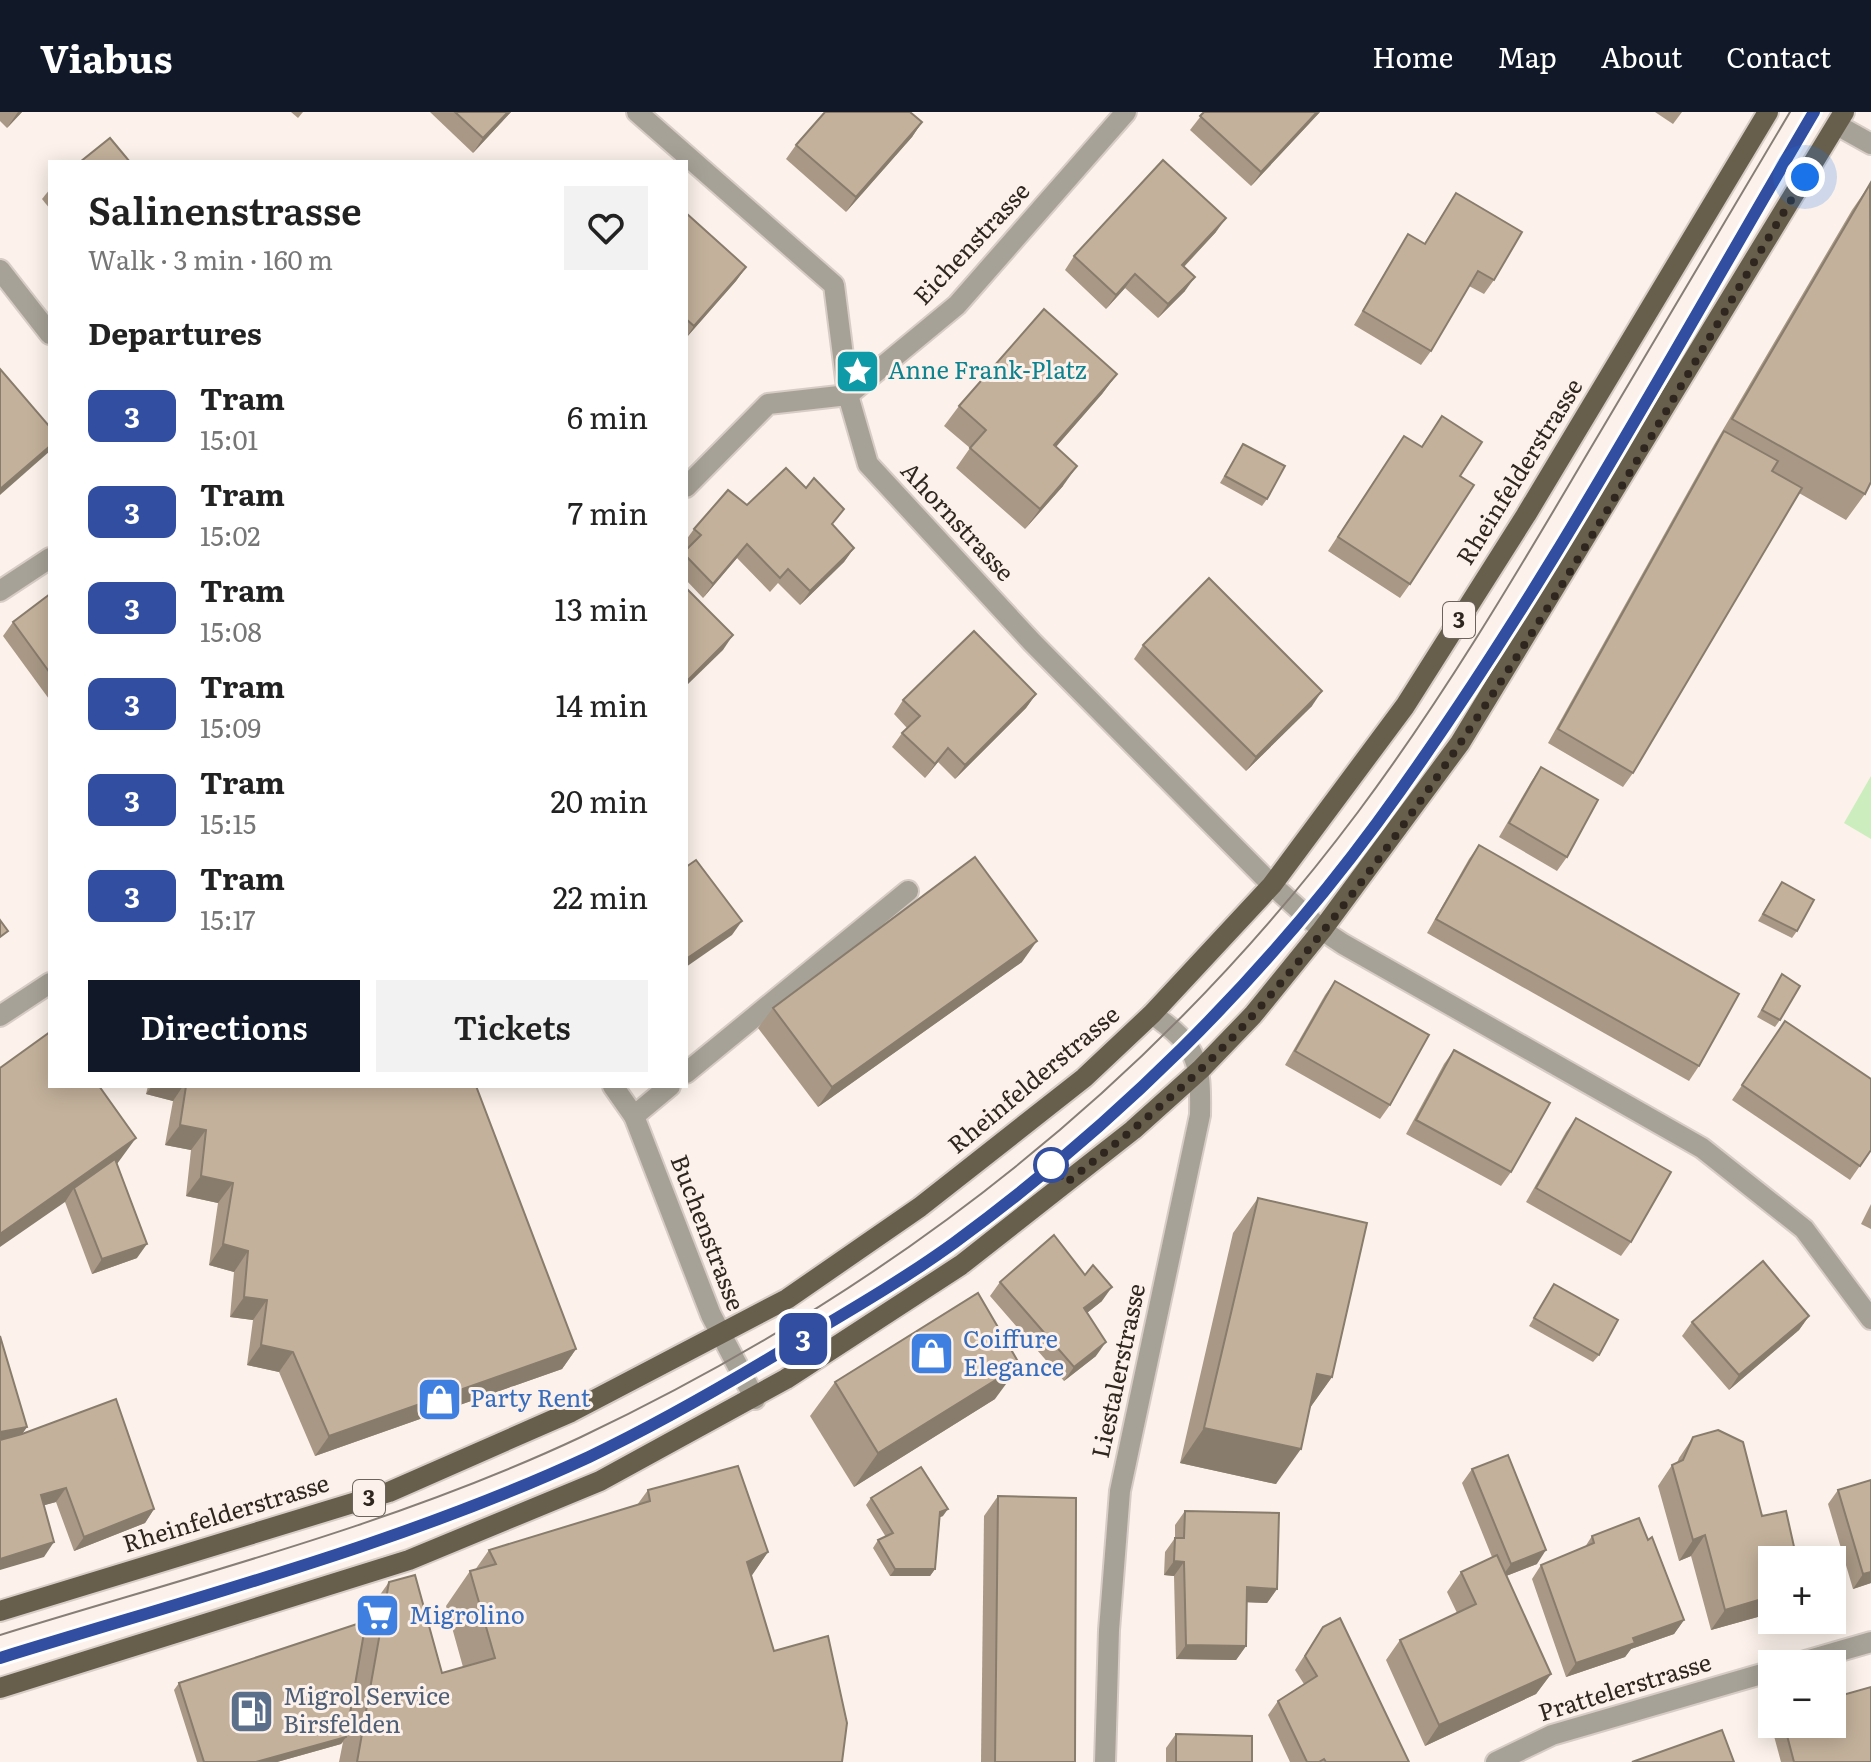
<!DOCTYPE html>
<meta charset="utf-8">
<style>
:root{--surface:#fff;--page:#f2f2f2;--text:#222;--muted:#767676;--accent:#111827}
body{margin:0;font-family:Literata,serif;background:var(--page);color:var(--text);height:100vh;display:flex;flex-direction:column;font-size:30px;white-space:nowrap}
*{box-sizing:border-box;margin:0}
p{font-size:26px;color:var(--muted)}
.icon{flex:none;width:44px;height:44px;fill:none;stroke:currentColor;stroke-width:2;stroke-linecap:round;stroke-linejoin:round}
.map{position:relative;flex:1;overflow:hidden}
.sheet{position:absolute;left:48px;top:48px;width:640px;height:928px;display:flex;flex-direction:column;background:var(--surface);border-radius:0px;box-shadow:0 4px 20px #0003}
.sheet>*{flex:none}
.badge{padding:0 16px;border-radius:12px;font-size:28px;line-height:52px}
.tools{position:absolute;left:1758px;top:1434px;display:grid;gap:16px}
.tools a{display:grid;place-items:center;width:88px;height:88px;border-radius:0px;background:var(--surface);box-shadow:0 4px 20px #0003;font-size:40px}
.you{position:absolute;width:40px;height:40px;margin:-20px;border:6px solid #fff;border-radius:50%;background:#1a73e8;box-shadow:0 0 0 12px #1a73e833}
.map>.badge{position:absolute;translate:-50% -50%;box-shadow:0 0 0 4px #fff}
h2{padding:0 40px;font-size:30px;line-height:72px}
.round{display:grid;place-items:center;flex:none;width:84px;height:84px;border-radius:0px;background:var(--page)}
.summary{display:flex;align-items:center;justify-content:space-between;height:136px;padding:0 40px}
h1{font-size:38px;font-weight:600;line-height:60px}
.action{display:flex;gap:16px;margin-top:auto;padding:16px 40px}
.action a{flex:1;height:92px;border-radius:0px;background:var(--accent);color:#fff;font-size:32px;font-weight:600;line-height:92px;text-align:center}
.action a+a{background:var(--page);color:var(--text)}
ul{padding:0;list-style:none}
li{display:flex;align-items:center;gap:24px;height:96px;padding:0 40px}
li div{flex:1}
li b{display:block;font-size:30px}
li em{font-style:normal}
li .badge{min-width:88px;font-weight:700;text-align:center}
header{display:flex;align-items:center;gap:48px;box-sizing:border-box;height:112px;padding:0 40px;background:var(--accent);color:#fff}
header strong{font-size:38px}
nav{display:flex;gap:44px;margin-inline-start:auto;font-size:28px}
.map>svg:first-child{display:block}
</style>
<header>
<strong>Viabus</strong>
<nav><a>Home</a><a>Map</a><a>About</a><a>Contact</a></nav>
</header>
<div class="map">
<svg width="1871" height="1650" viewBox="0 0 1871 1650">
<rect width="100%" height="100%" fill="#fcf2eb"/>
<polygon fill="#cceebe" points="1871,664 1871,727 1844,711"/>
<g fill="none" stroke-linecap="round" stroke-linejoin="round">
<defs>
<g id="service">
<polyline points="686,961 908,779"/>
<polyline points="634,1004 670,974"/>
</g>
<g id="minor">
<polyline points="637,0 834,173 848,283 868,352 1032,530 1272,773 1322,818 1343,832 1702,1036 1804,1117 1871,1207"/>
<polyline points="1837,13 1871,32"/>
<polyline points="0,158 50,222"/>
<polyline points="686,375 768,292 848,283 957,193 1126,0"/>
<polyline points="0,479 50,446"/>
<polyline points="0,904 50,871"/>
<polyline points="613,974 634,1004 711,1203 755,1287"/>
<polyline points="1795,1552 1871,1530"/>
<path d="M1105 1650 1109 1518 1120 1379 1200 1003C1201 950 1198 934 1152 902"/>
<polyline points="1496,1650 1552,1623 1772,1559"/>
</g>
<g id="primary">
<polyline points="0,1499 389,1380 571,1300 787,1187 920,1095 1084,966 1152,902 1272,773 1405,594 1526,403 1768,0"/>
<polyline points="0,1576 409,1448 600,1369 786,1267 961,1153 1133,1018 1201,957 1253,903 1322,818 1460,631 1844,0"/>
</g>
</defs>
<use href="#service" stroke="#d7cdc6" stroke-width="24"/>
<use href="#minor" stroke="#d7cdc6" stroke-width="24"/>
<use href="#primary" stroke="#d7cdc6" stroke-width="24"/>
<use href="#service" stroke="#a7a297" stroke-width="20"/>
<use href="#minor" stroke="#a7a297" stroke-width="20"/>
<use href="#primary" stroke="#685e4c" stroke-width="20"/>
<g stroke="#877e77" stroke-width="2">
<path d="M0 1523C194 1463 396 1412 581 1325 889 1179 1153 974 1358 700 1441 589 1513 468 1583 349 1652 233 1721 116 1790 0"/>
<path d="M0 1546C197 1485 401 1432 589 1345 653 1315 714 1279 775 1243 835 1208 897 1172 954 1131 1114 1014 1259 870 1377 711 1541 487 1673 239 1814 0"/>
</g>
</g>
<g fill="#a89885">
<polygon points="0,0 22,0 7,16 0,9"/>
<polygon points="291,0 303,0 298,6"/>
<polygon points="430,0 511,0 473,41"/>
<polygon points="1204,0 1320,0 1251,74 1190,18"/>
<polygon points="1655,0 1682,0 1673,12"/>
<polygon points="922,10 912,25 846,100 786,47 796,33"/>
<polygon points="1870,72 1865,382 1846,408 1799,381 1633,661 1623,675 1548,631 1714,333 1852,98"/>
<polygon points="50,77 50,97 42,87"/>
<polygon points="1456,81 1494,168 1484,182 1469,174 1431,239 1421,253 1354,213 1399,137 1408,122 1424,132"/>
<polygon points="686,101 746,155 736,169 686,226"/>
<polygon points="1216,120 1184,155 1185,179 1158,206 1125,176 1106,197 1065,158 1074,144"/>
<polygon points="1117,262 1102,282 1056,335 1063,374 1025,417 956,356 970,336 944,314 959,294"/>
<polygon points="1442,304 1460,364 1410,472 1400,486 1328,439 1404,324 1421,335"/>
<polygon points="1243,332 1267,387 1262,394 1220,371"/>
<polygon points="747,393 833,413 854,436 844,450 800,493 778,471 770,480 737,446 703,486 686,468 686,438 689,435 686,433 686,428 694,417"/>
<polygon points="50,482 50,586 49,587 3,524 13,510"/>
<polygon points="1143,533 1312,594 1246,659 1134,547"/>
<polygon points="1036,582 1026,596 955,667 938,650 925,666 892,635 902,621 907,616 894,602 903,588"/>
<polygon points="1541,655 1567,745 1557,759 1499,725 1531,670"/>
<polygon points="1479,733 1699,954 1689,969 1427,821 1469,747"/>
<polygon points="1777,778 1797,819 1792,826 1758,809"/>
<polygon points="1022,850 818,995 758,916 773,896"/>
<polygon points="1782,862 1780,908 1775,915 1757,905"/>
<polygon points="1335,869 1390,993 1380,1007 1285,953 1325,883"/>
<polygon points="1785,909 1871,1038 1850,1068 1732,988"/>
<polygon points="1454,938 1511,1060 1501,1074 1406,1022 1444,952"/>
<polygon points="0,956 117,1053 137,1146 92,1162 65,1090"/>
<polygon points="148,974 476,974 576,1237 562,1257 315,1344 279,1260 247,1253 253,1208 230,1205 234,1160 209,1153 218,1091 186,1084 191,1038 165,1033 173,989 146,982"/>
<polygon points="1576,1006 1631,1130 1621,1144 1526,1090 1566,1020"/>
<polygon points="1258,1086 1332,1265 1309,1297 1276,1372 1180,1351 1233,1121"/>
<polygon points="1871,1092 1871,1117 1861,1112"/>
<polygon points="1000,1170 1102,1189 1087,1201 1096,1244 1064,1269 990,1184"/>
<polygon points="1554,1172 1599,1243 1593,1250 1529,1214"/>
<polygon points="1809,1204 1799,1218 1729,1278 1682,1224 1692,1210"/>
<polygon points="0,1224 27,1315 22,1322 154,1397 145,1411 74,1439 56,1390 44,1393 44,1445"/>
<polygon points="835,1270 995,1287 854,1375 810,1304"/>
<polygon points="1693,1325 1772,1448 1772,1501 1711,1518 1691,1444 1679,1449 1658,1374 1672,1353 1677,1351 1679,1346"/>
<polygon points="1472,1357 1537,1452 1506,1464 1551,1562 1536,1582 1425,1634 1386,1548 1400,1528 1457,1501 1447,1480 1461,1460 1492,1445 1462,1371"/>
<polygon points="1871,1368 1871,1471 1853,1477 1828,1392 1838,1378"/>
<polygon points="648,1378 768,1440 751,1464 774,1539 842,1650 339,1650 343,1630 341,1632 277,1650 197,1650 174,1578 179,1571 364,1510 365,1504 389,1470 442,1561 463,1555 446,1494 470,1459 475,1458 489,1438 637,1393"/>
<polygon points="998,1384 1075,1650 981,1650 984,1404"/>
<polygon points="871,1386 943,1404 940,1405 935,1457 930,1464 890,1464 873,1436 878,1428 886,1425 866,1393"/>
<polygon points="1185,1399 1277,1477 1267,1491 1247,1490 1246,1534 1236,1548 1176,1547 1174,1464 1164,1463 1165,1440 1175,1426 1175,1413"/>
<polygon points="1592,1424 1684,1508 1674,1522 1631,1537 1625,1545 1566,1565 1532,1467 1541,1453 1585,1435"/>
<polygon points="1323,1515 1409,1650 1290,1650 1268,1603 1278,1589 1304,1572 1295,1558"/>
<polygon points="1772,1612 1832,1612 1871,1650 1781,1650 1771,1613"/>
<polygon points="1176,1622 1252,1650 1166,1650 1166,1636"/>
</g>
<g fill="#887c6c">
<polygon points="18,0 22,0 7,16"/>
<polygon points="508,0 511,0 473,41 483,26"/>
<polygon points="1317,0 1320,0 1251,74 1261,60"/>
<polygon points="922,10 912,25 846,100 856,85"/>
<polygon points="1226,106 1216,120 1172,167 1182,153"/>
<polygon points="746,155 736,169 686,226 694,214"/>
<polygon points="1135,162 1125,176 1106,197 1116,183"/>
<polygon points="1195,165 1185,179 1158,206 1168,192"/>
<polygon points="1117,262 1102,282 1040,353 1054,333"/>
<polygon points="50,334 50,339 0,383 0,377"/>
<polygon points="1077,354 1063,374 1025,417 1040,397"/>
<polygon points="747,432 737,446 703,486 713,472"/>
<polygon points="854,436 844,450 800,493 810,479"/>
<polygon points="733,523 723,538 686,574 686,570"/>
<polygon points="1322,579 1312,594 1246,659 1256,645"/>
<polygon points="1036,582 1026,596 955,667 965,653"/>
<polygon points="948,636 938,650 925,666 935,652"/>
<polygon points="742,809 732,823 686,855 686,847"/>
<polygon points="1037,829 1022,850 818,995 832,975"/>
<polygon points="152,974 183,974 173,989 146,982"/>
<polygon points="180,1013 206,1018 191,1038 165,1033"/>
<polygon points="136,1026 117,1052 74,1076 65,1090 0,1135 0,1122"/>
<polygon points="201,1064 233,1071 218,1091 186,1084"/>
<polygon points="147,1132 137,1146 92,1162 102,1147"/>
<polygon points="223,1132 248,1139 234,1160 209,1153"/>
<polygon points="1112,1175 1102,1189 1074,1211 1084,1196"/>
<polygon points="244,1185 267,1188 253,1208 230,1205"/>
<polygon points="1809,1204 1799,1218 1729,1278 1739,1263"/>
<polygon points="1106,1230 1096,1244 1064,1269 1074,1255"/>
<polygon points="261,1233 293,1240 279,1260 247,1253"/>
<polygon points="576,1237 562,1257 315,1344 329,1324"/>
<polygon points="1020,1253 995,1287 854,1375 878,1341"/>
<polygon points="1317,1262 1332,1265 1307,1300"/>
<polygon points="27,1315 12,1336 0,1338 0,1320"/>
<polygon points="1204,1316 1301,1337 1276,1372 1180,1351"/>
<polygon points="66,1376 56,1390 31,1397 41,1383"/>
<polygon points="154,1397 145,1411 74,1439 84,1425"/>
<polygon points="948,1397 943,1404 935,1407 940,1400"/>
<polygon points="1705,1423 1691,1444 1679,1449 1693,1428"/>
<polygon points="54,1430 44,1445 0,1458 0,1447"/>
<polygon points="1546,1438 1537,1452 1501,1466 1511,1452"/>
<polygon points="768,1440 744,1475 747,1450"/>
<polygon points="1174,1449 1184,1450 1174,1464 1164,1463"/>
<polygon points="895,1457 935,1457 930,1464 890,1464"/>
<polygon points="1871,1460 1871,1471 1853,1477 1863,1462"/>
<polygon points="1247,1475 1277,1477 1267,1491 1237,1490"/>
<polygon points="1772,1484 1772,1501 1711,1518 1725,1498"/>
<polygon points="1684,1508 1674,1522 1631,1537 1625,1545 1566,1565 1576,1551 1633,1526"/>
<polygon points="1186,1533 1246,1534 1236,1548 1176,1547"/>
<polygon points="1551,1562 1536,1582 1425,1634 1439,1613"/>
<polygon points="346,1625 341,1632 277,1650 256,1650"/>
</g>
<g fill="#c3b19b" stroke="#887c6c" stroke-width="2">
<polygon points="455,0 508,0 483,26"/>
<polygon points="825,0 910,0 922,10 856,85 796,33"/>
<polygon points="1204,0 1317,0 1261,60 1200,4"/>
<polygon points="110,26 130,50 80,50"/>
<polygon points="1163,48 1226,106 1182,153 1195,165 1168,192 1135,162 1116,183 1074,144"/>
<polygon points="1870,72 1871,370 1865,382 1732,307"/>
<polygon points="1456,81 1522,120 1494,168 1478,159 1431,239 1363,199 1408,122 1425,132"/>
<polygon points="686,101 746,155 694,214 686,207"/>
<polygon points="1044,197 1117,262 1054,333 1077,354 1040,397 970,336 986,318 959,294"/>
<polygon points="0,257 50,315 50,334 0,377"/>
<polygon points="1442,304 1482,330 1460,364 1474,373 1410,472 1338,425 1404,324 1422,335"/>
<polygon points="1724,319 1778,349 1772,359 1802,376 1633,661 1558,617"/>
<polygon points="1243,332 1285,354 1267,387 1225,364"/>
<polygon points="786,356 806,376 814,366 844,397 832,412 854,436 810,479 788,457 780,466 747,432 713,472 686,444 686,438 701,423 694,417 728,378 747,393"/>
<polygon points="1209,466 1322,579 1256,645 1143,533"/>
<polygon points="686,476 733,523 686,570"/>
<polygon points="50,482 50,561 13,510"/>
<polygon points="974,519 1036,582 965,653 948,636 935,652 902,621 920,604 903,588"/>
<polygon points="1541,655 1598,688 1567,745 1509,711"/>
<polygon points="1479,733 1739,882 1699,954 1436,807"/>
<polygon points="975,745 1037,829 832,975 773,896"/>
<polygon points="696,748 742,809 686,847 686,755"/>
<polygon points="1782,770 1814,788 1797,819 1763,802"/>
<polygon points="0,808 8,819 0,825"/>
<polygon points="1782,862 1800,874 1780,908 1762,898"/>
<polygon points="1335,869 1429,923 1390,993 1295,939"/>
<polygon points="1785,909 1871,967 1871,1038 1860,1054 1742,973"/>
<polygon points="50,920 50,974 99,974 136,1026 0,1122 0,956"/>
<polygon points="1454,938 1550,991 1511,1060 1416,1008"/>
<polygon points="186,974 476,974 576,1237 329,1324 293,1240 261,1233 267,1188 244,1185 248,1139 223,1132 233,1071 201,1064 206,1018 180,1013"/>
<polygon points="1576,1006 1671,1060 1631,1130 1536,1076"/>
<polygon points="115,1047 147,1132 102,1147 74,1076"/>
<polygon points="1258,1086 1367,1111 1332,1265 1317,1262 1301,1337 1204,1316"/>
<polygon points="1054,1123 1085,1163 1093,1153 1112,1175 1084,1196 1106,1230 1074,1255 1000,1170"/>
<polygon points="1763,1149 1809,1204 1739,1263 1692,1210"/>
<polygon points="1554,1172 1618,1208 1599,1243 1534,1206"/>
<polygon points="978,1181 1020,1253 878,1341 835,1270"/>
<polygon points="0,1224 27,1315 0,1320"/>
<polygon points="116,1287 154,1397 84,1425 66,1376 41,1383 54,1430 0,1447 0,1328 22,1322"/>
<polygon points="1718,1318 1743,1330 1762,1404 1786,1399 1797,1448 1772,1448 1772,1484 1725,1498 1705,1423 1693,1428 1672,1353 1683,1348 1693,1325"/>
<polygon points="1508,1343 1546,1438 1511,1452 1472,1357"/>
<polygon points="738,1354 768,1440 747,1450 774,1539 828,1524 847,1611 842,1650 357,1650 389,1470 415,1463 442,1561 495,1546 470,1459 496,1452 489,1438 650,1389 648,1378"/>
<polygon points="921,1355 948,1397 940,1400 935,1457 895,1457 878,1428 893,1421 871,1386"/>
<polygon points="1871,1368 1871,1460 1863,1462 1838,1378"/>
<polygon points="998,1384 1076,1386 1075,1650 995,1650"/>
<polygon points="1185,1399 1279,1401 1277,1477 1247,1475 1246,1534 1186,1533 1184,1450 1174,1449 1175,1426 1184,1426"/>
<polygon points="1639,1406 1648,1428 1652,1425 1684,1508 1633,1526 1635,1531 1576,1551 1541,1453 1594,1431 1592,1424"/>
<polygon points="1497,1443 1551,1562 1439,1613 1400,1528 1476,1492 1461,1460"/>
<polygon points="1340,1506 1409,1650 1326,1650 1324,1647 1319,1650 1307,1650 1278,1589 1317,1564 1305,1544 1323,1515"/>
<polygon points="366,1509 346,1625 256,1650 204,1650 179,1571"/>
<polygon points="1871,1575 1871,1650 1794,1650 1784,1612 1832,1612 1832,1586"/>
<polygon points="1722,1618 1734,1650 1632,1650"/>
<polygon points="1176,1622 1252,1624 1252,1650 1176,1650"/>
</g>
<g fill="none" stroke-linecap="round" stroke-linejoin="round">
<defs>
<path id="line" d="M0 1546C197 1485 401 1432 589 1345 656 1313 722 1275 785 1237 842 1203 900 1170 954 1131 1114 1014 1260 870 1377 711 1541 487 1673 239 1814 0"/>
</defs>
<use href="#line" stroke="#fff" stroke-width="18"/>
<use href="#line" stroke="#324ea1" stroke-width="12"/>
<path stroke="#2f261f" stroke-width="8" stroke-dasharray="0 14.4" d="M1051 1053 1066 1071C1132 1019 1198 966 1254 902 1473 653 1633 349 1805 65"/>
</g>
<defs>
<symbol id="sight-square" viewBox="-11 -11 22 22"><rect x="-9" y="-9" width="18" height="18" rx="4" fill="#0f9aa8" stroke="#fcf2eb"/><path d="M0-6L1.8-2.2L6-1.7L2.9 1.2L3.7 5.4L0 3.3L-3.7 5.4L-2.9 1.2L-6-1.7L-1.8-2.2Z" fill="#fff"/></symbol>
<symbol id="shop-square" viewBox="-11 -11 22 22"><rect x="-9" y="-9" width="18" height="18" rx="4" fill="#3f7fe0" stroke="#fcf2eb"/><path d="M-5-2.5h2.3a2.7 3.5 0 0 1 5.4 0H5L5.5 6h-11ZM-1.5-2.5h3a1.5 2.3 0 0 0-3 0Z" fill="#fff"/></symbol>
<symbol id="supermarket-square" viewBox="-11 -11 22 22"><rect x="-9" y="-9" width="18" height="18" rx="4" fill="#3f7fe0" stroke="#fcf2eb"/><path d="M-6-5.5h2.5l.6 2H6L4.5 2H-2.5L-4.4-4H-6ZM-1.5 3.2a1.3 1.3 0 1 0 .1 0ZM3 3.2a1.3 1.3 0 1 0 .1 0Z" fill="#fff"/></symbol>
<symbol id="fuel-square" viewBox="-11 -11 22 22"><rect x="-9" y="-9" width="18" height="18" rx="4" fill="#5c6f8a" stroke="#fcf2eb"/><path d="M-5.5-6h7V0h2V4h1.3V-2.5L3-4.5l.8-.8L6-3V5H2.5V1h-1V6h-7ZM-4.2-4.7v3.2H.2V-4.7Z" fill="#fff"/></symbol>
</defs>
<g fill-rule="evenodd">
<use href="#sight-square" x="832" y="234" width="51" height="51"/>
<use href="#shop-square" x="906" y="1216" width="51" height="51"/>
<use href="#shop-square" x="414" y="1262" width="51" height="51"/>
<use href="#supermarket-square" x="352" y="1478" width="51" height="51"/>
<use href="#fuel-square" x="226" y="1574" width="51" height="51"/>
</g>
<circle fill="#fff" stroke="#324ea1" stroke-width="4" cx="1051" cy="1053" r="16"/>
<g text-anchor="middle" stroke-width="6" stroke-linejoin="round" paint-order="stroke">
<g fill="#fcf2eb" stroke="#6c635c" stroke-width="2">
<rect x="1443" y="490" width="32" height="36" rx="6"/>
<rect x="353" y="1368" width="32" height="36" rx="6"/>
</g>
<g font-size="22" font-weight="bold" fill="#2f261f">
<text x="1459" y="516">3</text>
<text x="369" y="1394">3</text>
</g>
<g font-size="24" fill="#2f261f" stroke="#fcf2eb">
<text transform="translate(972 132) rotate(-47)" y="8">Eichenstrasse</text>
<text transform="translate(1520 360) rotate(-58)" y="8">Rheinfelderstrasse</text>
<text transform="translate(957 410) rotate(47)" y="8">Ahornstrasse</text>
<text transform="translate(1034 968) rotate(-40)" y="8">Rheinfelderstrasse</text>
<text transform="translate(707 1121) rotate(69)" y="8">Buchenstrasse</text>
<text transform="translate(1119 1259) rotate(-78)" y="8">Liestalerstrasse</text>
<text transform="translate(226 1402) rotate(-17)" y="8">Rheinfelderstrasse</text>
<text transform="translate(1625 1576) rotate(-17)" y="8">Prattelerstrasse</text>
</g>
<g font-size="24" fill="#0d838f" stroke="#fcf2eb" text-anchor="start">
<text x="888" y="267">Anne Frank-Platz</text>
</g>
<g font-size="24" fill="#366cbe" stroke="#fcf2eb" text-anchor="start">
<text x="963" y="1236">Coiffure<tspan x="963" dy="28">Elegance</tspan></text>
<text x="470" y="1295">Party Rent</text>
<text x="409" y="1512">Migrolino</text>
</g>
<g font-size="24" fill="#4e5e75" stroke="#fcf2eb" text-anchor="start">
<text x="283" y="1593">Migrol Service<tspan x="283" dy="28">Birsfelden</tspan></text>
</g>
</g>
</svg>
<div class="tools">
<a>+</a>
<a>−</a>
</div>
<div class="you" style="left:1805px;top:65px"></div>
<b class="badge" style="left:803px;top:1227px;background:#324ea1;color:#fff">3</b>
<section class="sheet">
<div class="summary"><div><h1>Salinenstrasse</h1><p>Walk · 3 min · 160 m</p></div><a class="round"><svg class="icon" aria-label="heart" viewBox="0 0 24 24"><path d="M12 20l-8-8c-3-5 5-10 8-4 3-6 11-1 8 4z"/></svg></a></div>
<h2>Departures</h2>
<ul>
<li><span class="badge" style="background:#324ea1;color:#fff">3</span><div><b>Tram</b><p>15:01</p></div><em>6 min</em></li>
<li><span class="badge" style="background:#324ea1;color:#fff">3</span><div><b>Tram</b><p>15:02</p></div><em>7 min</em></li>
<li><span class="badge" style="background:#324ea1;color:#fff">3</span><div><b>Tram</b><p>15:08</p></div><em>13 min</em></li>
<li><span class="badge" style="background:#324ea1;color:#fff">3</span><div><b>Tram</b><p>15:09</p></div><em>14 min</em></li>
<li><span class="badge" style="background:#324ea1;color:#fff">3</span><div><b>Tram</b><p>15:15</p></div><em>20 min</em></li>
<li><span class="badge" style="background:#324ea1;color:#fff">3</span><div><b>Tram</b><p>15:17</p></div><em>22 min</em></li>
</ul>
<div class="action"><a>Directions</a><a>Tickets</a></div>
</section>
</div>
